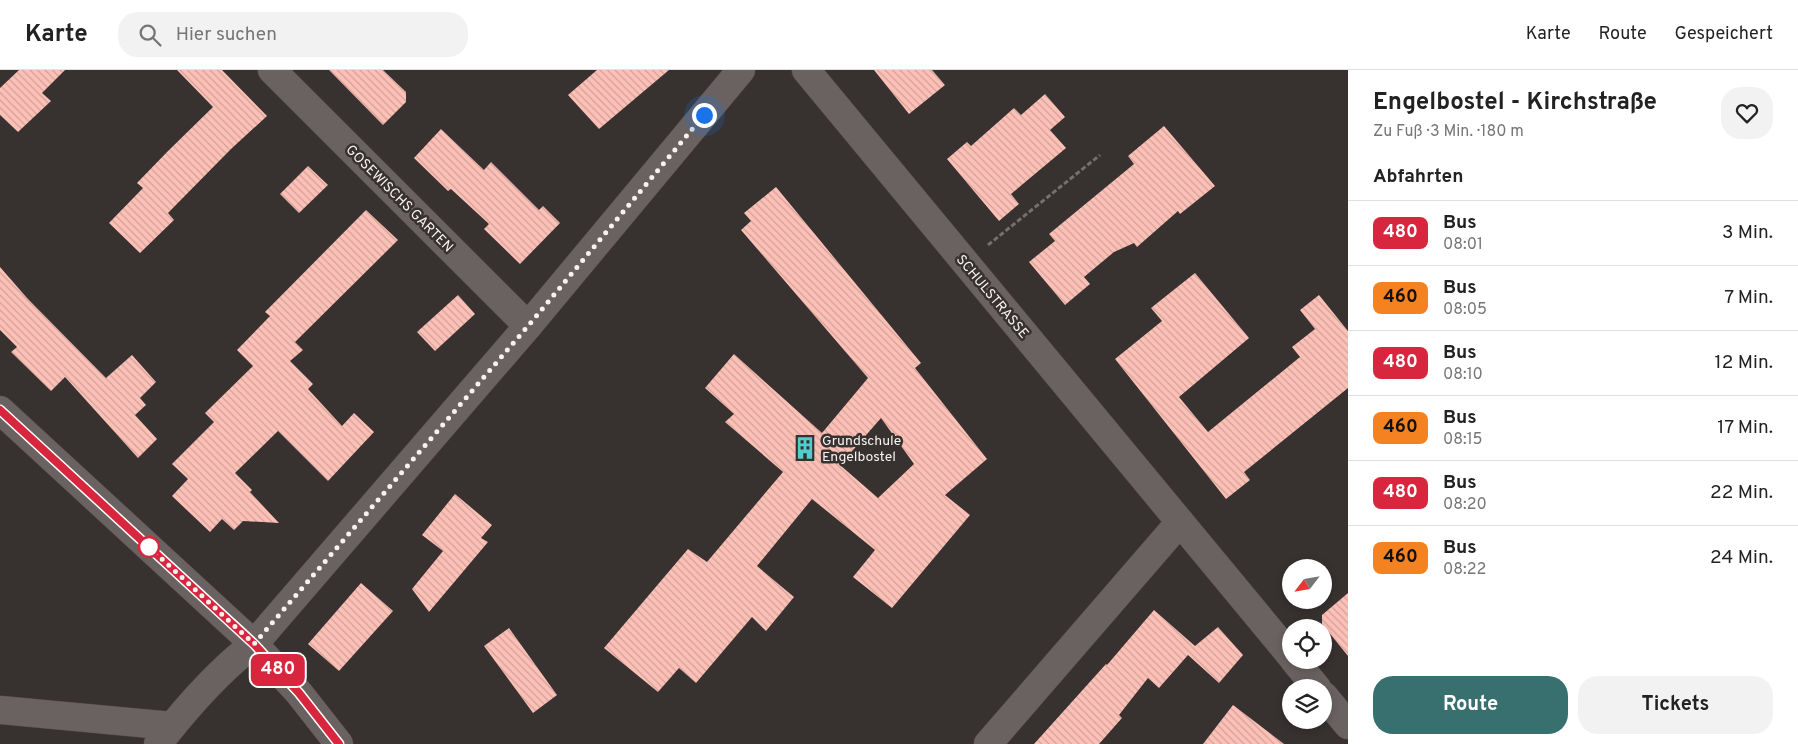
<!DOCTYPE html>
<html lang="de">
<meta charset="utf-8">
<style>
:root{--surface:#fff;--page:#f2f2f2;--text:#222;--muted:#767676;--line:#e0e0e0;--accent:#386f6f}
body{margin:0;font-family:Overpass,sans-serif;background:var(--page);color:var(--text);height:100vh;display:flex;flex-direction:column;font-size:19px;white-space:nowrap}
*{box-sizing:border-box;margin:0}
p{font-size:16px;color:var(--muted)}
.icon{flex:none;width:28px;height:28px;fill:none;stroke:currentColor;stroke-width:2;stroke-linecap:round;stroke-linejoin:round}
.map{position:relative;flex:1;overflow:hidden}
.details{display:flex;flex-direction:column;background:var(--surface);width:450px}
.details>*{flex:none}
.badge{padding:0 10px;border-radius:8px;font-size:18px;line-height:32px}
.needle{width:32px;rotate:239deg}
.tools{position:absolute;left:1282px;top:489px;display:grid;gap:10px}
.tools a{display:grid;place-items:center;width:50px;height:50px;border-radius:50%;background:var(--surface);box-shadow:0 2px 8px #0003;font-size:25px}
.you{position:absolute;width:25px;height:25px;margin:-12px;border:4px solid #fff;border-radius:50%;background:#1a73e8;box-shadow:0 0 0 8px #1a73e833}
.map>.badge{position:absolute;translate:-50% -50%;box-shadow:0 0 0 2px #fff}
h2{padding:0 25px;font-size:19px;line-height:45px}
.round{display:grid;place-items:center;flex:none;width:52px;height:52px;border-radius:20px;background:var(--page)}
.headline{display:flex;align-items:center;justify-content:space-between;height:85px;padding:0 25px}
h1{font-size:24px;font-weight:700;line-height:38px}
.primary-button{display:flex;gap:10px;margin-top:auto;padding:10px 25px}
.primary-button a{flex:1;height:58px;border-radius:20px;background:var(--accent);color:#fff;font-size:20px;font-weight:700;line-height:58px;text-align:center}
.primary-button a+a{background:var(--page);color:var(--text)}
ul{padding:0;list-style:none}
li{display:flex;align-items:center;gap:15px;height:65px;padding:0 25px;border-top:1px solid var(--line)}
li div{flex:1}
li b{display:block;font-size:19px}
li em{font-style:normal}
li .badge{min-width:55px;font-weight:700;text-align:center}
header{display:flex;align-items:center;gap:30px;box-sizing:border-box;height:70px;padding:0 25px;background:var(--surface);border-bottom:1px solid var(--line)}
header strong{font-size:24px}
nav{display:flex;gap:28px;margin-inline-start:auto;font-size:18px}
.search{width:350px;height:45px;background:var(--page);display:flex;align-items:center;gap:12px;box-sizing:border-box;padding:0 18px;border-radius:20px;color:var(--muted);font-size:19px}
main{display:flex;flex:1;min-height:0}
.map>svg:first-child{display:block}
</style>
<header>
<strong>Karte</strong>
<div class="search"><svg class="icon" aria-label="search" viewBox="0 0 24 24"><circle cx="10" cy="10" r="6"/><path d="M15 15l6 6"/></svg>Hier suchen</div>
<nav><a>Karte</a><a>Route</a><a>Gespeichert</a></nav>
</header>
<main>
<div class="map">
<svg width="1348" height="674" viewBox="0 0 1348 674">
<defs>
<pattern id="building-back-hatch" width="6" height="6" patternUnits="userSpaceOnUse" patternTransform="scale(1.25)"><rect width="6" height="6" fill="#fdc0b6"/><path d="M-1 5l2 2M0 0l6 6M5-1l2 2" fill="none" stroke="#d0a29a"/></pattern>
</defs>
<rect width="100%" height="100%" fill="#373130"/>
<g fill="url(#building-back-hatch)" fill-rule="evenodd">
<polygon points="19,0 65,0 42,23 51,31 18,62 0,45 0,18"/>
<polygon points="177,0 222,0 267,46 231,79 168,143 174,150 140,183 109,153 143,118 137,113 167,82 213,37"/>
<polygon points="329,0 383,0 406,22 406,32 383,55"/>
<polygon points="597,0 669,0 599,59 568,25"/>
<polygon points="874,0 932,0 945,15 909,44"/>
<polygon points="1045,24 1065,47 1050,60 1066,78 1011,124 1019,134 999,151 947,89 967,72 971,76 1014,38 1021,45"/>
<polygon points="1164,56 1215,116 1180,144 1178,141 1137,177 1134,173 1114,182 1084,207 1090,214 1065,235 1029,192 1055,171 1049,164 1134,94 1128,86"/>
<polygon points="441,59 484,100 491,92 539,140 543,136 560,153 520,194 484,159 489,154 451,119 448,121 414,88"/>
<polygon points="308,96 328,115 299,143 280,124"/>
<path d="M776 117 921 293 915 298 987 389 945 425 970 445 892 538 853 507 875 480 812 429 757 496 794 527 766 561 752 547 696 613 679 598 658 622 604 578 688 479 707 492 783 402 725 352 734 344 705 318 734 284 822 363 868 308 741 160 751 151 744 143ZM881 348 914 394 878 428 840 395Z"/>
<polygon points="366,140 398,170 295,272 303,280 290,291 313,314 308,319 342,356 354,343 374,362 328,411 278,361 235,403 252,420 250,422 279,453 243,451 234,460 222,449 210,462 172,426 188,409 172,394 214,352 205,343 253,296 237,280 270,246 265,242"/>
<polygon points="0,197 27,228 106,308 132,285 156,312 140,328 146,335 135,345 157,369 138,388 65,307 51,321 11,282 17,277 0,260"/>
<polygon points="1195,203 1249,268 1179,327 1208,362 1300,287 1292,277 1315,259 1300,240 1319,225 1348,261 1348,318 1244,402 1250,410 1226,429 1115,289 1162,251 1151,238"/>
<polygon points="458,225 475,244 435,281 417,262"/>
<polygon points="455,424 492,455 481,468 488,472 429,542 412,519 443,481 422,465"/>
<polygon points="361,513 393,541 339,601 308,574"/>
<polygon points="1348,523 1348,586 1322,554 1322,545"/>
<polygon points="1154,540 1195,576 1218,557 1243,585 1219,613 1188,585 1159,618 1148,608 1119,645 1122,648 1099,674 1034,674 1106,594 1107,595"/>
<polygon points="509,558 557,625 533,643 484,576"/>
<polygon points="1233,635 1284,674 1203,674"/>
</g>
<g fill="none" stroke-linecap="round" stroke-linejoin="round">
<defs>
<g id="street">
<polyline points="272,0 528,256"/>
<polyline points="806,0 1291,586"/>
<polyline points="0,340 254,574 299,623 339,674"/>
<polyline points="1294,590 1317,618"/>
<polyline points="1324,626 1348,655"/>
<polyline points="0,640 172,656"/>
<path d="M158 674C186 638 218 601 254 574L528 256 741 0"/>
<polyline points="988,674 1180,452"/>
</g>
</defs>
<use href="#street" stroke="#534d4c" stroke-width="29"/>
<polyline stroke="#75706f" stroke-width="3" stroke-dasharray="5 2.5" stroke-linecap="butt" points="988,175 1100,85"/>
<use href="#street" stroke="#696260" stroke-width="28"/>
</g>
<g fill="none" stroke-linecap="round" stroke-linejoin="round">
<defs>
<polyline id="line" points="0,340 254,574 299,623 339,674"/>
</defs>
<use href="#line" stroke="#fff" stroke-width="11"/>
<use href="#line" stroke="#d7263d" stroke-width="8"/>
<polyline stroke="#f6f2f1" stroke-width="5" stroke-dasharray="0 9" points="149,477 254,574 528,256 704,45"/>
</g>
<defs>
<symbol id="building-bare" viewBox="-9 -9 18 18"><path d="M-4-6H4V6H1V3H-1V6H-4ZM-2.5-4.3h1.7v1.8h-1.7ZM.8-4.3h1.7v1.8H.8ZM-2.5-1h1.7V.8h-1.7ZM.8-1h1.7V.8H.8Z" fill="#52cdce" stroke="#373130" stroke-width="2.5" paint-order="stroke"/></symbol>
</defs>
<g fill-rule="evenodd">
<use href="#building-bare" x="789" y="362" width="32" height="32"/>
</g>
<circle fill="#fff" stroke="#d7263d" stroke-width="2.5" cx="149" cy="477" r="10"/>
<g text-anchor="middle" stroke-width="5" stroke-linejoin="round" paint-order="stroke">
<g font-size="14" fill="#f6f2f1" stroke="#373130">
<text transform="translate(400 128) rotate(45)" y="5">GOSEWISCHS GARTEN</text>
<text transform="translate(993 226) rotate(50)" y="5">SCHULSTRASSE</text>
</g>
<g font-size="14" fill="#f6f2f1" stroke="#373130" text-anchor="start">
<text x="822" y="375">Grundschule<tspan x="822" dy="16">Engelbostel</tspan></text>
</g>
</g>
</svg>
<div class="tools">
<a><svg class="needle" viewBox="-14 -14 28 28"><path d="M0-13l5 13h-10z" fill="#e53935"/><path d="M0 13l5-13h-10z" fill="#767676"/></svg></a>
<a><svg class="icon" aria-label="locate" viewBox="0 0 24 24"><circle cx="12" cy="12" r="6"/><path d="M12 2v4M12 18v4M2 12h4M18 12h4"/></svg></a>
<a><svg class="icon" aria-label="layers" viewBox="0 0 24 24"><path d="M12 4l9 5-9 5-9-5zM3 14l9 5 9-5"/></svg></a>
</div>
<div class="you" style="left:704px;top:45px"></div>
<b class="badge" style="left:278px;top:600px;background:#d7263d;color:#fff">480</b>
</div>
<section class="details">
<div class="headline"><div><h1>Engelbostel - Kirchstraße</h1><p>Zu Fuß · 3 Min. · 180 m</p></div><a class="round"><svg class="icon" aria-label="heart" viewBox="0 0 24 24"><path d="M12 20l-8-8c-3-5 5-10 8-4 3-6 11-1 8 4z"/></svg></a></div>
<h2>Abfahrten</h2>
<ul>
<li><span class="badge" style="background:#d7263d;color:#fff">480</span><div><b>Bus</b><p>08:01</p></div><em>3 Min.</em></li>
<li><span class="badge" style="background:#f58220;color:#111">460</span><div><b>Bus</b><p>08:05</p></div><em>7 Min.</em></li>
<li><span class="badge" style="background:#d7263d;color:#fff">480</span><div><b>Bus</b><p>08:10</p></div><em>12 Min.</em></li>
<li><span class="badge" style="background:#f58220;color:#111">460</span><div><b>Bus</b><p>08:15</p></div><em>17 Min.</em></li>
<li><span class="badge" style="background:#d7263d;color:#fff">480</span><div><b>Bus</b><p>08:20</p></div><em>22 Min.</em></li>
<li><span class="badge" style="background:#f58220;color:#111">460</span><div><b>Bus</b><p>08:22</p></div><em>24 Min.</em></li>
</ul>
<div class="primary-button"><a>Route</a><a>Tickets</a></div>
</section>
</main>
